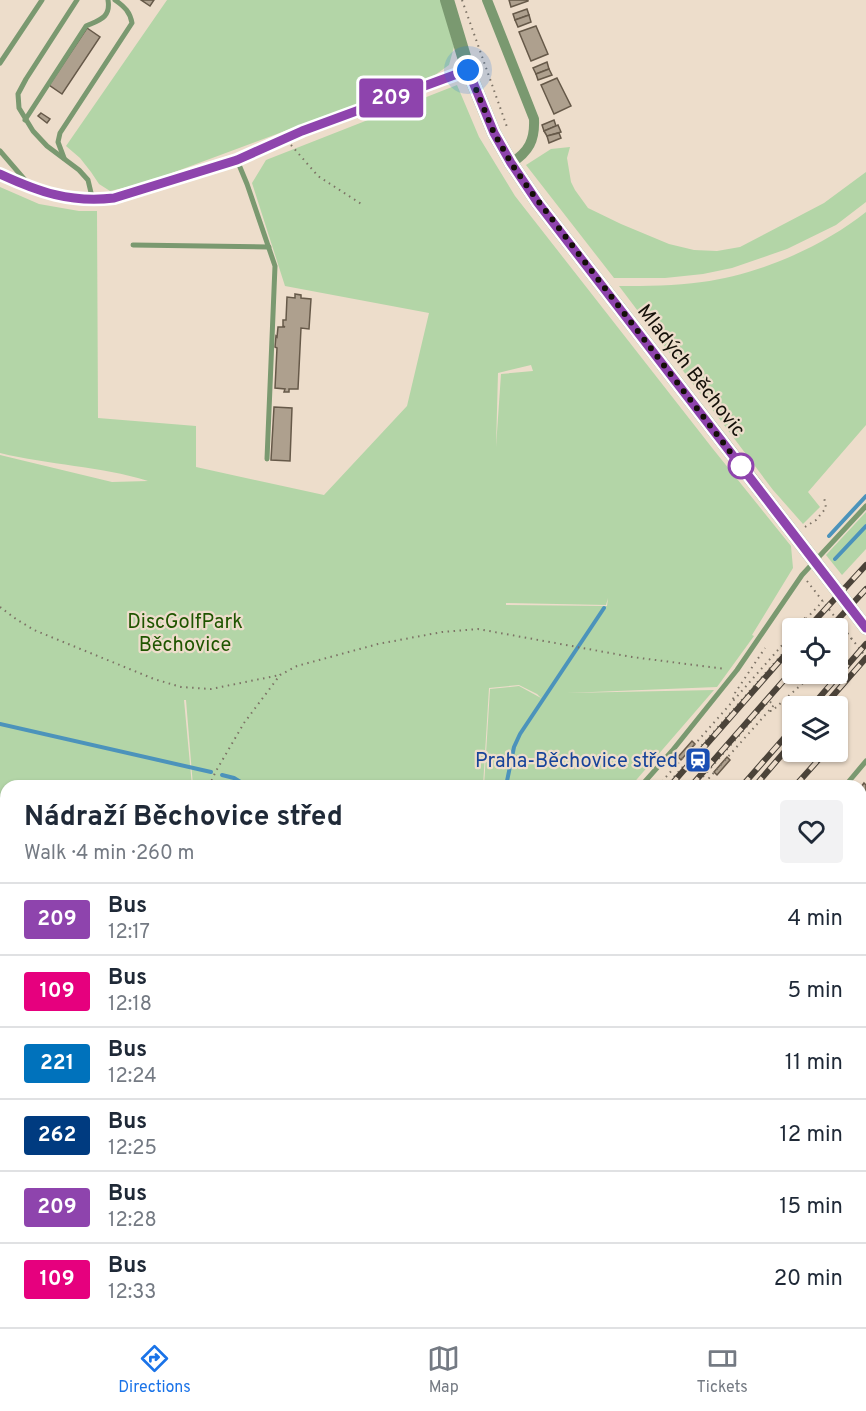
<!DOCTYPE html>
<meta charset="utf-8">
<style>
:root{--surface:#fff;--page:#f2f2f3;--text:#1f2937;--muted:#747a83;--line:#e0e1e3;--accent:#1a73e8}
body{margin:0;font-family:Overpass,sans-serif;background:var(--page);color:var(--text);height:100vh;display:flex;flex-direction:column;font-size:22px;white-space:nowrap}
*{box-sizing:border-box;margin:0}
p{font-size:20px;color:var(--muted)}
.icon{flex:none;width:33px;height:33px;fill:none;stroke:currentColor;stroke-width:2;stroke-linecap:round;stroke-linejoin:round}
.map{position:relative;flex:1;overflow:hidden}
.details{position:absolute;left:0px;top:780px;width:867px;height:548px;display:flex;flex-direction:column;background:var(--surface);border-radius:18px 18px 0 0;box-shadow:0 2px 4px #0004}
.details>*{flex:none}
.badge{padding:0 12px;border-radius:4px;font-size:21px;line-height:39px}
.buttons{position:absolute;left:782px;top:618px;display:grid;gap:12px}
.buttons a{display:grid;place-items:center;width:66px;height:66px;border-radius:6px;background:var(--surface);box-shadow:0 2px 4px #0004;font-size:30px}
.you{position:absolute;width:30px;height:30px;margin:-15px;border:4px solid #fff;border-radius:50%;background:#1a73e8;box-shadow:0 0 0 9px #1a73e833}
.map>.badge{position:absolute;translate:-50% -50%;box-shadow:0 0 0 3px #fff}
.round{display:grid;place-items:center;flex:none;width:63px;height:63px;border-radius:6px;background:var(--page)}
.overview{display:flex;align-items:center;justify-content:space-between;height:102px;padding:0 24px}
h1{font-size:28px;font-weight:700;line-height:45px}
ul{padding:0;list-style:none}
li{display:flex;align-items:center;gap:18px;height:72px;padding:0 24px;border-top:2px solid var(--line)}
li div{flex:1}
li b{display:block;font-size:22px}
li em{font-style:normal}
li .badge{min-width:66px;font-weight:700;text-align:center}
.tab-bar{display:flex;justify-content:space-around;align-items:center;height:84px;border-top:2px solid var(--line);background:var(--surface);font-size:16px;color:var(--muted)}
.tab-bar a{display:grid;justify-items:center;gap:3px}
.tab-bar .on{color:var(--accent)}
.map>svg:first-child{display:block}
</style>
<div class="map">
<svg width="866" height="1327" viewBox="0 0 866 1327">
<rect width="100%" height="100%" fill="#edddcb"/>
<g fill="#b3d5a7" fill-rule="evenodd">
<polygon points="167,0 441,0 454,47 449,65 435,75 145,183 110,191 99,184 91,172 80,158 66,146"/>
<path d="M457 85 479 137 515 196 713 449 791 546 793 568 752 635 754 636 717 687 567 693 714 690 631 786H484L490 689 519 686 541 698 537 694 519 685 489 688 483 786H193L186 700H184L192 786H6V1322H150L145 1327H0V455L112 482 148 481C100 466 49 465 0 453V187L39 204 79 211H97L98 418 196 426V467L324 495 407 406 429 313 285 286 252 183 266 160ZM531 365 533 371 501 374 496 447 498 373ZM608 598 607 606 506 605V603L606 605Z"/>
<polygon points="570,147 567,158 571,182 575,190 588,208 621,224 669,244 694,250 717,251 740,247 824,203 866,172 866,202 836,225 787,249 732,268 703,274 665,278 614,278 526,165 551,149"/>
<path d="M866 212V425L808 492 820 507 803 524 773 490 619 286C647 286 675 286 702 282 758 275 822 247 866 212Z"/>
<polygon points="866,512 866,549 842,575 826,555"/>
<polygon points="866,1071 866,1138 861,1136 861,1078"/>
</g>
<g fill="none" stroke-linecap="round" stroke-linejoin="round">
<g stroke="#4c93bb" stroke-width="4">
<polyline points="829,536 866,496"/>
<polyline points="835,559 866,526"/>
<polyline points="0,724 211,772"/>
<polyline points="222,775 234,778 247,786"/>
<polyline points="506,786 514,747 520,734 604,608"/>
<polyline points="861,842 866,835"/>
<polyline points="516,1327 520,1322"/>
</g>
</g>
<g fill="#aea08e" stroke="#665949" stroke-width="1.5">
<polygon points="141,0 154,0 150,6"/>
<polygon points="509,0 528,0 528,1 511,7"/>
<polygon points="527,9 529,15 515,20 513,14"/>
<polygon points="529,15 531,22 518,27 515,20"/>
<polygon points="536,26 548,54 531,61 519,32"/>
<polygon points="87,28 100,37 62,94 49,85"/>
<polygon points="547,62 549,69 536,74 533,68"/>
<polygon points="549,69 552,75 538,80 536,74"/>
<polygon points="557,78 571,106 554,114 541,85"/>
<polygon points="41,113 50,119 47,123 38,116"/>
<polygon points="554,120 556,126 544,131 542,125"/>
<polygon points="558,125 561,132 547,136 544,131"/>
<polygon points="559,133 561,138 549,143 547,136"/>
<polygon points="295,294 301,295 301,298 311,299 309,329 301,328 298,389 289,389 289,392 284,392 285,389 275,388 277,348 275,347 276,336 277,337 278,327 285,327 283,326 283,320 286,320 287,297 295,298"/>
<polygon points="274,407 292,408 290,461 271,460"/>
<polygon points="692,741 695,744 681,760 678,757"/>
<polygon points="727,757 730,760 717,775 714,772"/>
<polygon points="864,783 866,785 866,815 861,822 861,804 866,797 861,793 861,787"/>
<polygon points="865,1167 866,1191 863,1196 866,1198 866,1204 861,1201 861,1176"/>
<polygon points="861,1287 866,1292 866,1315 861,1319"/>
<polygon points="441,1322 464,1322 458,1327 440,1327 438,1325"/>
<polygon points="718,1322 723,1323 724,1322 728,1322 731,1325 729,1327 714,1327"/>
<polygon points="827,1322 857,1322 850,1327 834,1327"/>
</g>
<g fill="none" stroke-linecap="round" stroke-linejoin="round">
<g stroke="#7c7265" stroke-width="2" stroke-dasharray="1.5 4.5" stroke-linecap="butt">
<polyline points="462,0 507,127"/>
<polyline points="291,145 318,176 363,205"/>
<polyline points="805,527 816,520 826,508 824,497"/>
<polyline points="807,581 866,657"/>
<polyline points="0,607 16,619 34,630 154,679 181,687 211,689 280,675"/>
<polyline points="806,619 823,601"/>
<polyline points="796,628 805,618 810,622 805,628"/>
<polyline points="837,651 852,638"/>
<polyline points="733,699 735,693 765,648"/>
<polyline points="770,711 772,711 813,674"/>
<polyline points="209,786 216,771 244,723 280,675 297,666 378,644 442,632 478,629 632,657 726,669"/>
<polyline points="658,786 792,634"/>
<polyline points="666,786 792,643"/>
<polyline points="695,786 769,701 774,705 702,786"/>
<polyline points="0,877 6,876"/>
<polyline points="861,1073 866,1065"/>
<polyline points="746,1322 756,1327"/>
<polyline points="564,1327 570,1322"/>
<polyline points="855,1327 866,1319"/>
</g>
<g stroke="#7a9970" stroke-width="5">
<polyline points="77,0 26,79 18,94 19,108 33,131 47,146 79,170 88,180 93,201"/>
<polyline points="0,63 42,0"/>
<path d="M25 120 86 26C99 20 111 18 108 0"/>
<polyline points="0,151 31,187"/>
<path d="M64 158 58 142 60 133 132 23C130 12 125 7 115 0"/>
<polyline points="237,160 247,184 275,266 267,459"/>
<polyline points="0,174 32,188 62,197 93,201 114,198 237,160 301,131 466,71"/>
<polyline points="133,245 269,247"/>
<polyline points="641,786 672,751 737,670 802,575 866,506"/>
<polyline points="845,786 866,761"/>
<polyline points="164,1327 169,1322"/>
<polyline points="336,1327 341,1322"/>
</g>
<g stroke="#7a9970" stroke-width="10">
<path d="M487 0 534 119C535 140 529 152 511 163"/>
<polyline points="861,1148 866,1149"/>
<polyline points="497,1327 501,1322"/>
</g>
<polyline stroke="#7a9970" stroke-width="14" points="447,0 468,70 494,133 511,163 538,203 599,282 866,628"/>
<defs>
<g id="rail">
<polyline points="808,628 866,565"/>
<polyline points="830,628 866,589"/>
<polyline points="812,706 866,644"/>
<polyline points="824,706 866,658"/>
<polyline points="670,786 792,647"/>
<polyline points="691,786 792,671"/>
<polyline points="742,786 792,729"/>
<polyline points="755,786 792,743"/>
<polyline points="795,786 821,757"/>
<polyline points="210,1327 214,1322"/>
<polyline points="272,1327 276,1322"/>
<polyline points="284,1327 289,1322"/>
</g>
</defs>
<use href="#rail" stroke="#4b4339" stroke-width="6"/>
<use href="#rail" stroke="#edddcb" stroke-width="4" stroke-dasharray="11" stroke-linecap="butt"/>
</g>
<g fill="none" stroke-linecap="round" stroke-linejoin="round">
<defs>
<path id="line" d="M0 174C39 192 70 203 114 198L237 160 302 131 468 70 494 133 511 163 538 203 866 628"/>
</defs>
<use href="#line" stroke="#fff" stroke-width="14"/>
<use href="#line" stroke="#8e44ad" stroke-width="9"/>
<polyline stroke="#140f08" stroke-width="6" stroke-dasharray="0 10.8" points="468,70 494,133 511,163 529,189 741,466"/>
</g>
<defs>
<symbol id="station-square" viewBox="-11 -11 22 22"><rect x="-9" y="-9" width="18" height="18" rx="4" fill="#1a4fb4" stroke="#edddcb"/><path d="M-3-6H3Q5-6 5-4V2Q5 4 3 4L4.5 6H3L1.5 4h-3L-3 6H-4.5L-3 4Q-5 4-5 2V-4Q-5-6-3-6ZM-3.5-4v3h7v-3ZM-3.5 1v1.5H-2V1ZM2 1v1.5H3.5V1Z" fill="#fff"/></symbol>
</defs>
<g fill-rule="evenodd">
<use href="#station-square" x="683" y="745" width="30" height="30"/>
</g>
<circle fill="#fff" stroke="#8e44ad" stroke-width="3" cx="741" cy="466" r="12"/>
<g text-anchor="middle" stroke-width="4.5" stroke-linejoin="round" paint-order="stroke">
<g font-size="20" fill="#140f08" stroke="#edddcb">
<text transform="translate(692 370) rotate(52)" y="7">Mladých Běchovic</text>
</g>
<g font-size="20" fill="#1f5500" stroke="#edddcb">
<text x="185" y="628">DiscGolfPark<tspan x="185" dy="23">Běchovice</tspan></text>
</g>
<g font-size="20" fill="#164399" stroke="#edddcb" text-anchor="end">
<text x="678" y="767">Praha-Běchovice střed</text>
</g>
</g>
</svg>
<div class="buttons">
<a><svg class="icon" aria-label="locate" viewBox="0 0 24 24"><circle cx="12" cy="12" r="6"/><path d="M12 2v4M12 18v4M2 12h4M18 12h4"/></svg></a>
<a><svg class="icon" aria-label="layers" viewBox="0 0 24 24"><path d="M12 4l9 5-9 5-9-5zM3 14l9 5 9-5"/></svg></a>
</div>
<div class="you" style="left:468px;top:70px"></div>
<b class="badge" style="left:391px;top:98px;background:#8e44ad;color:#fff">209</b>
<section class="details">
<div class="overview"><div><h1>Nádraží Běchovice střed</h1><p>Walk · 4 min · 260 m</p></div><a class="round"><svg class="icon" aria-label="heart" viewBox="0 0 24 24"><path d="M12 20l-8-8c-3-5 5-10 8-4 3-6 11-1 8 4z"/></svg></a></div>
<ul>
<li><span class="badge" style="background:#8e44ad;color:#fff">209</span><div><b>Bus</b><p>12:17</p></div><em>4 min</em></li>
<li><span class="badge" style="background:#e6007e;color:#fff">109</span><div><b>Bus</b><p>12:18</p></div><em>5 min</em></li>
<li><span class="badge" style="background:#0072bc;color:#fff">221</span><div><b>Bus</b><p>12:24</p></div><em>11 min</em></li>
<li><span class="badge" style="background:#003b80;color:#fff">262</span><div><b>Bus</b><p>12:25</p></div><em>12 min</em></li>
<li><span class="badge" style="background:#8e44ad;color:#fff">209</span><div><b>Bus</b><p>12:28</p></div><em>15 min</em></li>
<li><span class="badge" style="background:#e6007e;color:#fff">109</span><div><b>Bus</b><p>12:33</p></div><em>20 min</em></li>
</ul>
</section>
</div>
<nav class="tab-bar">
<a class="on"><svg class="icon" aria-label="directions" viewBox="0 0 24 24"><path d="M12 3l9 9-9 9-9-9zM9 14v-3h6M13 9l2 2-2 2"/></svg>Directions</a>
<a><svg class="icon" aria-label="map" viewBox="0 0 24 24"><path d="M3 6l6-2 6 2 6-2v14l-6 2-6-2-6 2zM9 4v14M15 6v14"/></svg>Map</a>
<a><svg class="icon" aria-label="tickets" viewBox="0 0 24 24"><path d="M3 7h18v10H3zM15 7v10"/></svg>Tickets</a>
</nav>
